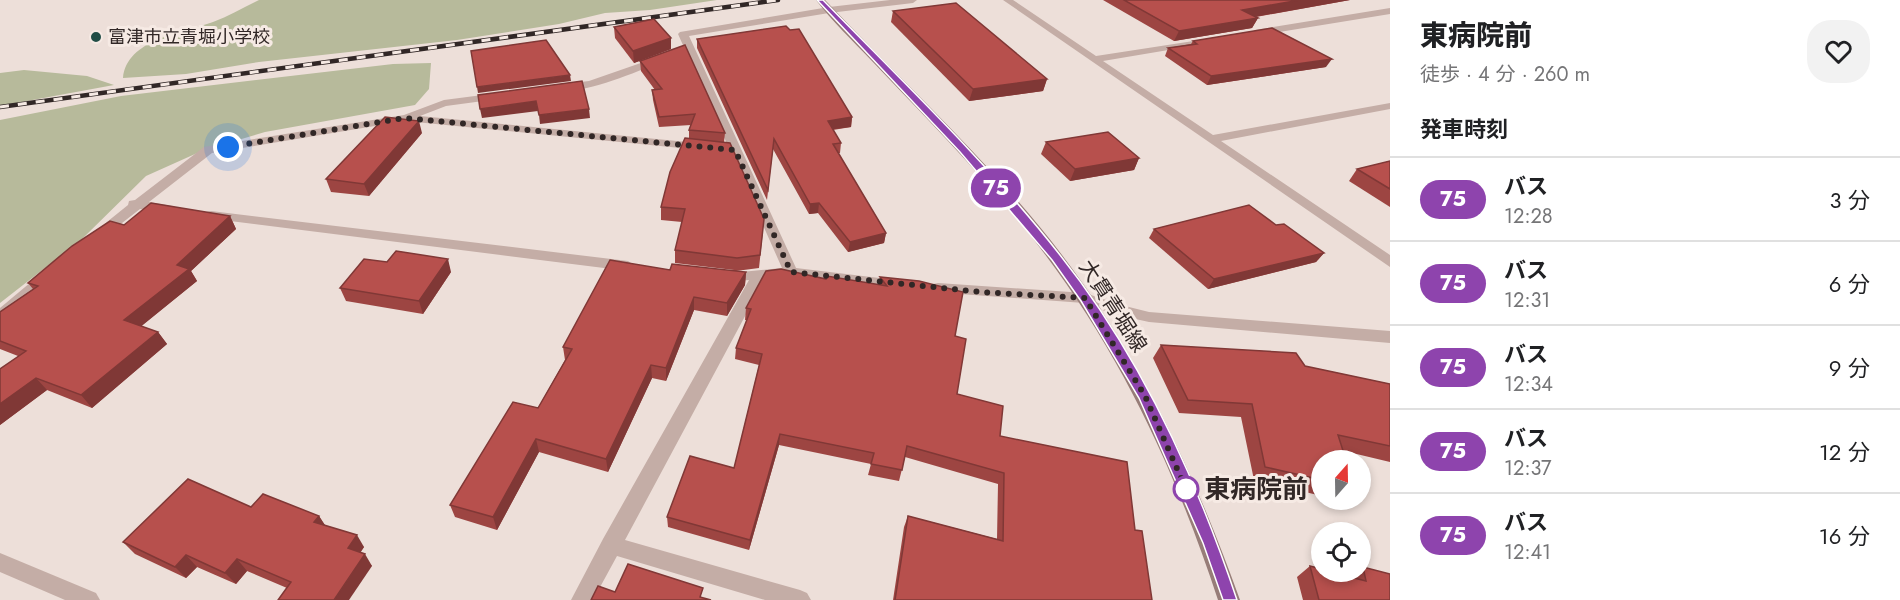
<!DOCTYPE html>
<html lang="ja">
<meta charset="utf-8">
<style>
:root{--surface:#fff;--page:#f2f2f2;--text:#202124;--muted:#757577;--line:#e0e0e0}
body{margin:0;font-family:Jost,"Noto Sans JP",sans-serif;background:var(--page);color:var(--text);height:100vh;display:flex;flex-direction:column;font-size:22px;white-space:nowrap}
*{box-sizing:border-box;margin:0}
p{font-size:20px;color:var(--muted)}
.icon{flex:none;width:33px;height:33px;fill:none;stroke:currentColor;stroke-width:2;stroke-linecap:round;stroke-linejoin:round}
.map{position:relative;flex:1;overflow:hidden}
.panel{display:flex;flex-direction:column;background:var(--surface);width:510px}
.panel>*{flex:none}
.badge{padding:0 12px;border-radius:20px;font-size:21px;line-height:39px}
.needle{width:39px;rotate:20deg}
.fabs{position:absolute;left:1311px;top:450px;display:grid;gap:12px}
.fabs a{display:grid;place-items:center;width:60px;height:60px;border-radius:50%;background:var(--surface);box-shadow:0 3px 9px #0003;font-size:30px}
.you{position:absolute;width:30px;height:30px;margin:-15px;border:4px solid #fff;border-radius:50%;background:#1a73e8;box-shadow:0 0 0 9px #1a73e833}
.map>.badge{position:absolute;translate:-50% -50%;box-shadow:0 0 0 3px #fff}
h2{padding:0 30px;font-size:22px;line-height:54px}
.round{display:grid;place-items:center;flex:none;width:63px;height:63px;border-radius:24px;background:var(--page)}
.summary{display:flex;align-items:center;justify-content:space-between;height:102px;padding:0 30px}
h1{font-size:28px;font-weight:800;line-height:45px}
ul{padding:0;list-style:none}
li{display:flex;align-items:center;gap:18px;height:84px;padding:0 30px;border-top:2px solid var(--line)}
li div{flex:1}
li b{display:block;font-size:22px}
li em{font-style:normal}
li .badge{min-width:66px;font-weight:700;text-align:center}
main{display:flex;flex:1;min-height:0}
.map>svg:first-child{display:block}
</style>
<main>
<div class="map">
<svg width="1390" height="600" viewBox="0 0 1390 600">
<rect width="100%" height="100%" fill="#eddfd9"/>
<g fill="#b7ba9b">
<path d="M259 0H717L650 10 605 13 559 24 457 40 259 62 186 74 123 78C127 39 182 33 213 22 229 16 244 7 259 0Z"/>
<polygon points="431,63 429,89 415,105 265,132 204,150 146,176 82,239 0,303 0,120 121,96 393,64"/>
<polygon points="24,70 87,76 114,85 0,106 0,73"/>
</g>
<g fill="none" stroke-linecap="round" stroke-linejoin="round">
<g fill="#c4ada6" fill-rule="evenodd">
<polygon points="890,0 917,0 913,3 829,13 689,36 796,268 896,280 903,285 896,290 791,277 765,279 625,540 800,590 807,593 811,600 765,600 617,556 593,600 571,600 603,539 749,280 726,282 719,277 721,274 782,268 731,153 405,121 212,153 149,202 172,206 174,209 172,212 140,209 104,237 94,237 92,234 128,205 129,201 135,200 204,147 404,115 444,100 498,93 503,96 498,99 446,106 420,116 728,146 678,34 680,32 829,7"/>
<polygon points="1003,0 1013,0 1096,56 1213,38 1215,40 1210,43 1103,61 1213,135 1390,103 1390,109 1221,141 1390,255 1390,267"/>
<polygon points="1390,8 1390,14 1255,36 1250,33 1255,30"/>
<path d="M658 57 663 60 662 62C642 69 574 100 558 87L563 84 589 81Z"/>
<polygon points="211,211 628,261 635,266 628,271 206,218 204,215 206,212"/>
<polygon points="48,270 53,272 55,275 53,278 5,321 0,322 0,308 43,272"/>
<polygon points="938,283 1085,293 1121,305 1149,312 1390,331 1390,343 1149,322 1113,314 1084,303 933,292 931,288 933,284"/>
<polygon points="0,553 96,593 100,600 65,600 0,572"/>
</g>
<path fill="#977d78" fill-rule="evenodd" d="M816 0H825C904 84 992 163 1062 255 1142 360 1196 477 1240 600H1218C1168 448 1102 314 995 193 955 147 913 104 871 60 852 40 832 21 816 0Z"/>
<defs>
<polyline id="rail" points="0,107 778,0"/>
</defs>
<use href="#rail" stroke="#312726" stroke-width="4.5"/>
<use href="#rail" stroke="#f6eae4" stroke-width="3" stroke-dasharray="9" stroke-linecap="butt"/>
</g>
<g fill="#9d4542">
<polygon points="1103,0 1350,0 1256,17 1258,18 1252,28 1174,41"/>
<polygon points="893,11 1047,79 1043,91 969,101 891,22"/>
<polygon points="614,27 671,38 671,49 634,63 615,38"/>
<polygon points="697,39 852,117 851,127 833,130 841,143 840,153 838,153 886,233 884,243 848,252 818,213 809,214 773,149 767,200 697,48"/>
<polygon points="1193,41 1326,67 1207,85 1165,56 1168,48 1191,44"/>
<polygon points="640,61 725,133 724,142 763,231 759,268 736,271 746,272 745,285 727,316 694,310 666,381 652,378 608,472 539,452 497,530 455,517 450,505 538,408 565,360 563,347 670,270 734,270 675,263 675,250 682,222 661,220 661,207 689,139 689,130 691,125 659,127 653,100 652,90 655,90 641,71"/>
<polygon points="422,133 369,196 331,192 326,179"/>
<polygon points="1046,142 1139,158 1134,170 1070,181 1041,154"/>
<polygon points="1390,161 1390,207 1349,181 1357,169"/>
<polygon points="230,216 236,229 191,271 197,281 141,326 158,332 167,344 92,408 47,390 0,425 18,356 0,349 0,312 33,289 28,283 124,225"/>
<polygon points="1154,229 1324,253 1316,262 1208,289 1149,238"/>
<polygon points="451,272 423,314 346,301 340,288"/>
<polygon points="880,277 955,336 957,394 1000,436 1135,530 1152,600 893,600 904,527 908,516 997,539 998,484 905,457 899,481 868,475 871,464 779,445 749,550 668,527 667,517 734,468 759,365 735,359 736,348 747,320 745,320 746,308 826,279 878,285"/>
<polygon points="1161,345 1305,366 1390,384 1390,462 1344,451 1322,460 1322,496 1254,480 1241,417 1179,413 1153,358"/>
<polygon points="251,507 319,516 325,526 364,547 360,553 372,566 287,588 247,571 236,584 197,567 186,578 135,554 123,542"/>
<polygon points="1310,566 1350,577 1356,572 1360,572 1360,568 1363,567 1390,600 1303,600 1297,577"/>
</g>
<g fill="#803836">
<polygon points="1300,0 1350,0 1237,20 1242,10"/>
<polygon points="1258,18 1252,28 1174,41 1179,31"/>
<polygon points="671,38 671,49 634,63 633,51"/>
<polygon points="1332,59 1326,67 1207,85 1211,76"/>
<polygon points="570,75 571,81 478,93 477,87"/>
<polygon points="1047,79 1043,91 969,101 973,89"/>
<polygon points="536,101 538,111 482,118 480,109"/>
<polygon points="589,109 590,118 540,124 539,115"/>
<polygon points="852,117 851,127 827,130 828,121"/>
<polygon points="419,121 422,133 369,196 364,184"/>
<polygon points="1139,158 1134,170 1070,181 1075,169"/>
<polygon points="819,203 818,213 809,214 810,204"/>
<polygon points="230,216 236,229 191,271 197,281 133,333 124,320 177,265"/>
<polygon points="886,233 884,243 848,252 850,242"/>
<polygon points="1324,253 1316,262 1208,289 1214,279"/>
<polygon points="448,259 451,272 423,314 419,301"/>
<polygon points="746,272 745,285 727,316 727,303"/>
<polygon points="694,297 694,310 666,381 666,368"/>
<polygon points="158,332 167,344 92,408 81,395"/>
<polygon points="651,365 652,378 608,472 606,459"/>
<polygon points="36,378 47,390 0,425 0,404"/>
<polygon points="780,434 779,445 749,550 750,540"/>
<polygon points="536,439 539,452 497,530 493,517"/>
<polygon points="319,516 327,528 314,522"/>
<polygon points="357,535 364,547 355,560 348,548"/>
<polygon points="365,554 372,566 349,600 334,600"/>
<polygon points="186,555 197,567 186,578 175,567"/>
<polygon points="237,559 247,571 236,584 225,573"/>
</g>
<g fill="#b7504d" stroke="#803836" stroke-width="1.5">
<polygon points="1124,0 1300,0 1242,10 1258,18 1179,31"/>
<polygon points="956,3 1047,79 973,89 893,11"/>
<polygon points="654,19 671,38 633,51 614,27"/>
<polygon points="786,26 790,30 799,29 852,117 828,121 841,143 833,144 886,233 850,242 819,203 810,204 774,139 768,190 697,39"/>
<polygon points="1272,28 1332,59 1211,76 1168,48 1197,44 1193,41"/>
<polygon points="546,40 570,75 477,87 471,51"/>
<polygon points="685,45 725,133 689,130 695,114 659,117 652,90 662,89 640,61"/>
<polygon points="582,81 589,109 539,115 536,101 480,109 478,95"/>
<polygon points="385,117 419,121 364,184 326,179"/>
<polygon points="1108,132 1139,158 1075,169 1046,142"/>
<polygon points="685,138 730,143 764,219 760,255 737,258 675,250 685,209 661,207 670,172"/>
<polygon points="1390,161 1390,189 1357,169"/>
<polygon points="151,203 230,216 177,265 189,269 124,320 158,332 81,395 36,378 0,404 0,369 26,351 0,341 0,312 38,286 28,283 72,246 110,221 124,225"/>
<polygon points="1249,205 1276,225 1284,224 1324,253 1214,279 1154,229"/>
<polygon points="396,251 448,259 419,301 340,288 364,259 387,262"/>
<polygon points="610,260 670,270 672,264 746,272 727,303 694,297 666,368 651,365 606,459 536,439 493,517 450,505 513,402 538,408 572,349 563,347"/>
<polygon points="781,269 826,279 827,276 887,286 880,277 919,281 963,292 955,336 966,339 957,394 1003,406 1000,436 1127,462 1135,530 1142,531 1152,600 895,600 908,516 1003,541 1004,473 907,446 902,470 871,464 874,453 780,434 750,540 667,517 690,456 734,468 762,354 736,348 751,309 746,308 766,271"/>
<polygon points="1161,345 1296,353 1305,366 1390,384 1390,446 1338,435 1346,460 1322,460 1322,480 1265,467 1252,404 1188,400"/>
<polygon points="188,479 251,507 263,494 319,516 314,522 357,535 348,548 365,554 334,600 278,600 291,582 237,559 225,573 186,555 175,567 123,542"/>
<polygon points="628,564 703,588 700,597 711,600 591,600 598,586 615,592"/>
<polygon points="1310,566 1322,569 1322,572 1330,572 1366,581 1363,567 1390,574 1390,600 1319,600"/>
</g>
<path fill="#8e44ad" stroke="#fff" stroke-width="1.5" d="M817 0H823C903 82 988 163 1060 255 1139 354 1197 480 1237 600H1223L1203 543 1139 398 1081 301 1052 260 960 152Z"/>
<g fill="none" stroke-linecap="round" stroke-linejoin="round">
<polyline stroke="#312726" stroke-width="6" stroke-dasharray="0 10.8" points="228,147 405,118 735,150 791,272 980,292 1085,298 1145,396 1186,489"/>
</g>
<circle fill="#214d46" stroke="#f6eae4" stroke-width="2" cx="96" cy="37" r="6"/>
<circle fill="#fff" stroke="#8e44ad" stroke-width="3" cx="1186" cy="489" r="12"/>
<g text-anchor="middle" stroke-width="6" stroke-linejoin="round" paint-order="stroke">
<g font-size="18" fill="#312726" stroke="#f6eae4" text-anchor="start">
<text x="108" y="43">富津市立青堀小学校</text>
</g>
<g font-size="21" fill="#312726" stroke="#f6eae4">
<text transform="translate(1113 306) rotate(57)" y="7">大貫青堀線</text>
</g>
<g font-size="26" font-weight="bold" fill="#312726" stroke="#f6eae4" text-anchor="start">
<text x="1204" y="498">東病院前</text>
</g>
</g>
</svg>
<div class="fabs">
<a><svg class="needle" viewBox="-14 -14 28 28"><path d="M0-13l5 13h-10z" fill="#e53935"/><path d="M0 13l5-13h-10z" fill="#757577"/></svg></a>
<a><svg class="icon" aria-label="locate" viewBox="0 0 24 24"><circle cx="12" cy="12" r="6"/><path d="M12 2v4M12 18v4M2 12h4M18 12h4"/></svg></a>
</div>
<div class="you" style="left:228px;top:147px"></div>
<b class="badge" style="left:996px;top:188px;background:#8e44ad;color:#fff">75</b>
</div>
<section class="panel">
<div class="summary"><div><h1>東病院前</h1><p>徒歩 · 4 分 · 260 m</p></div><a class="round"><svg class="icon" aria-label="heart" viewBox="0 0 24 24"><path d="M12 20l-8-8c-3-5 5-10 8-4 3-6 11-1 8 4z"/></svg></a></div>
<h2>発車時刻</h2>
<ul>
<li><span class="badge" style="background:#8e44ad;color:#fff">75</span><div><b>バス</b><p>12:28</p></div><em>3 分</em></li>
<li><span class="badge" style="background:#8e44ad;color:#fff">75</span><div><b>バス</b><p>12:31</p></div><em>6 分</em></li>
<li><span class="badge" style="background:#8e44ad;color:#fff">75</span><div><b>バス</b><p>12:34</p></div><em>9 分</em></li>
<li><span class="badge" style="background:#8e44ad;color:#fff">75</span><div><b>バス</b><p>12:37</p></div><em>12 分</em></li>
<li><span class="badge" style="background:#8e44ad;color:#fff">75</span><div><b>バス</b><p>12:41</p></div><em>16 分</em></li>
</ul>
</section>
</main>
